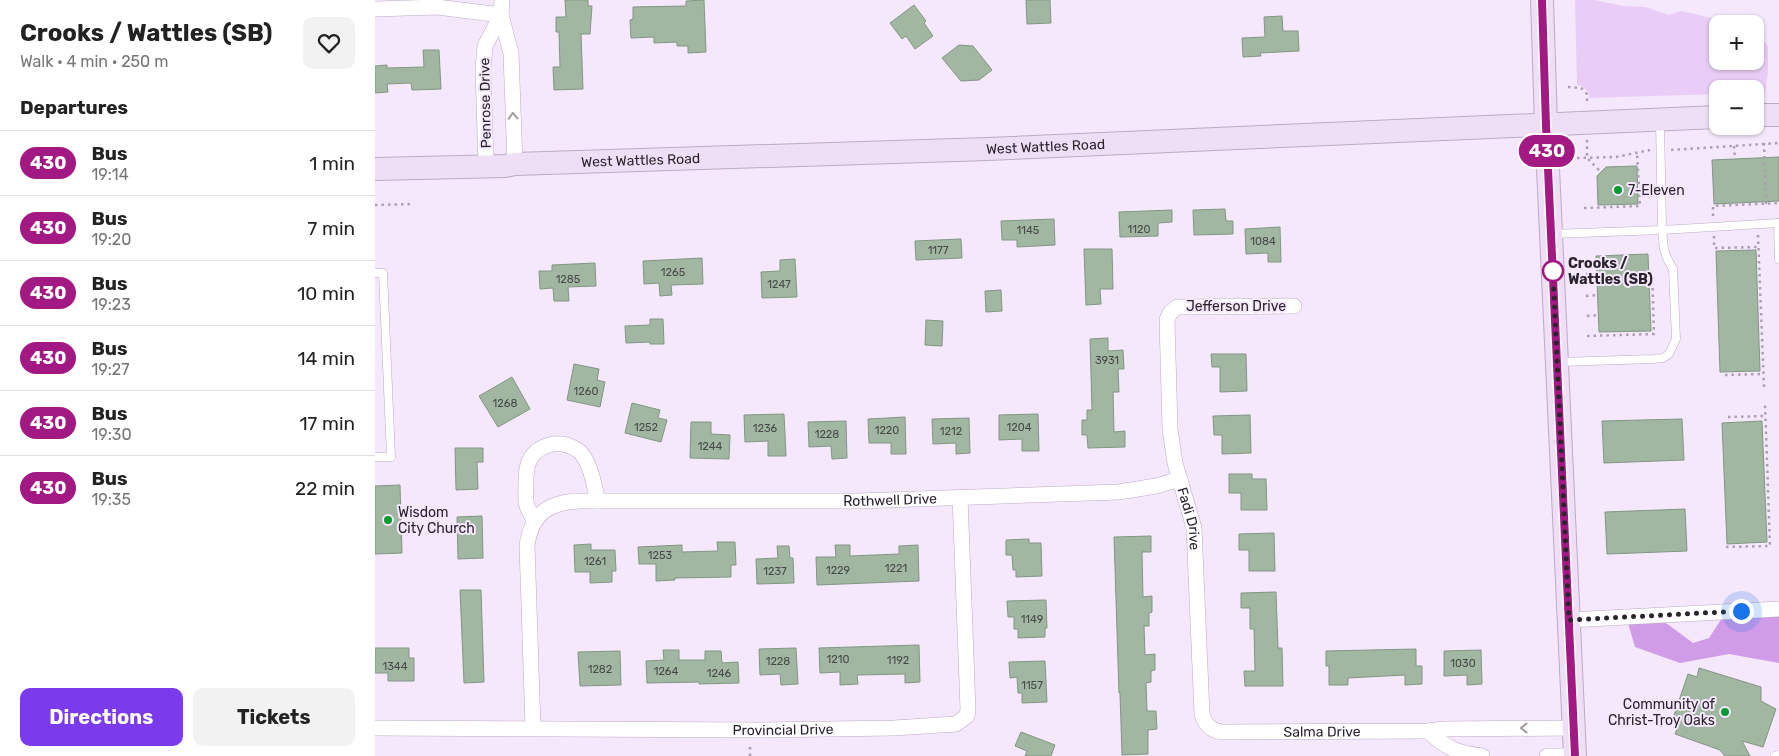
<!DOCTYPE html>
<meta charset="utf-8">
<style>
:root{--surface:#fff;--page:#f2f2f2;--text:#222;--muted:#767676;--line:#e0e0e0;--accent:#7c3aed}
body{margin:0;font-family:Rubik,sans-serif;background:var(--page);color:var(--text);height:100vh;display:flex;flex-direction:column;font-size:19px;white-space:nowrap}
*{box-sizing:border-box;margin:0}
p{font-size:16px;color:var(--muted)}
.icon{flex:none;width:28px;height:28px;fill:none;stroke:currentColor;stroke-width:2;stroke-linecap:round;stroke-linejoin:round}
.map{position:relative;flex:1;overflow:hidden}
.sheet{display:flex;flex-direction:column;background:var(--surface);width:375px}
.sheet>*{flex:none}
.badge{padding:0 10px;border-radius:16px;font-size:18px;line-height:32px}
.tools{position:absolute;left:1334px;top:15px;display:grid;gap:10px}
.tools a{display:grid;place-items:center;width:55px;height:55px;border-radius:10px;background:var(--surface);box-shadow:0 1px 4px #0004;font-size:25px}
.you{position:absolute;width:25px;height:25px;margin:-12px;border:4px solid #fff;border-radius:50%;background:#1a73e8;box-shadow:0 0 0 8px #1a73e833}
.map>.badge{position:absolute;translate:-50% -50%;box-shadow:0 0 0 2px #fff}
h2{padding:0 20px;font-size:19px;line-height:45px}
.round{display:grid;place-items:center;flex:none;width:52px;height:52px;border-radius:10px;background:var(--page)}
.headline{display:flex;align-items:center;justify-content:space-between;height:85px;padding:0 20px}
h1{font-size:24px;font-weight:700;line-height:38px}
.cta{display:flex;gap:10px;margin-top:auto;padding:10px 20px}
.cta a{flex:1;height:58px;border-radius:10px;background:var(--accent);color:#fff;font-size:20px;font-weight:700;line-height:58px;text-align:center}
.cta a+a{background:var(--page);color:var(--text)}
ul{padding:0;list-style:none}
li{display:flex;align-items:center;gap:15px;height:65px;padding:0 20px;border-top:1px solid var(--line)}
li div{flex:1}
li b{display:block;font-size:19px}
li em{font-style:normal}
li .badge{min-width:55px;font-weight:700;text-align:center}
main{display:flex;flex:1;min-height:0}
.map>svg:first-child{display:block}
</style>
<main>
<section class="sheet">
<div class="headline"><div><h1>Crooks / Wattles (SB)</h1><p>Walk · 4 min · 250 m</p></div><a class="round"><svg class="icon" aria-label="heart" viewBox="0 0 24 24"><path d="M12 20l-8-8c-3-5 5-10 8-4 3-6 11-1 8 4z"/></svg></a></div>
<h2>Departures</h2>
<ul>
<li><span class="badge" style="background:#a31984;color:#fff">430</span><div><b>Bus</b><p>19:14</p></div><em>1 min</em></li>
<li><span class="badge" style="background:#a31984;color:#fff">430</span><div><b>Bus</b><p>19:20</p></div><em>7 min</em></li>
<li><span class="badge" style="background:#a31984;color:#fff">430</span><div><b>Bus</b><p>19:23</p></div><em>10 min</em></li>
<li><span class="badge" style="background:#a31984;color:#fff">430</span><div><b>Bus</b><p>19:27</p></div><em>14 min</em></li>
<li><span class="badge" style="background:#a31984;color:#fff">430</span><div><b>Bus</b><p>19:30</p></div><em>17 min</em></li>
<li><span class="badge" style="background:#a31984;color:#fff">430</span><div><b>Bus</b><p>19:35</p></div><em>22 min</em></li>
</ul>
<div class="cta"><a>Directions</a><a>Tickets</a></div>
</section>
<div class="map">
<svg width="1404" height="756" viewBox="0 0 1404 756">
<rect width="100%" height="100%" fill="#f5e7fc"/>
<polygon fill="#e9cdf6" points="1200,0 1219,0 1249,6 1270,7 1294,15 1306,11 1337,18 1347,24 1342,24 1342,61 1380,61 1380,35 1384,35 1393,46 1393,72 1390,93 1380,93 1380,89 1342,89 1342,94 1214,98 1214,93 1207,86 1202,85"/>
<polygon fill="#d09ce8" points="1404,616 1404,663 1354,654 1305,663 1260,647 1253,623 1287,620 1318,643 1334,638 1347,618"/>
<g fill="#a1b7a1" stroke="#819782">
<polygon points="190,0 213,0 213,6 217,6 215,34 206,34 208,89 179,90 178,67 185,67 184,32 181,32 181,17 191,17"/>
<polygon points="329,0 331,52 313,53 313,46 302,46 302,42 279,43 279,37 256,38 255,20 258,19 258,7 311,6 311,1"/>
<polygon points="651,0 675,0 676,23 652,24"/>
<polygon points="539,5 551,21 549,23 558,36 540,49 531,36 527,39 515,23"/>
<polygon points="907,16 908,31 923,31 924,51 885,53 886,56 868,57 867,38 890,37 889,17"/>
<polygon points="584,45 598,46 617,70 604,80 586,81 567,58"/>
<polygon points="48,50 64,50 66,89 37,90 36,83 12,84 13,92 0,93 0,66 12,65 12,68 49,67"/>
<polygon points="1404,157 1404,201 1339,204 1337,160"/>
<polygon points="1262,166 1263,204 1223,205 1222,176 1231,167"/>
<polygon points="850,209 851,221 858,221 858,234 819,235 818,210"/>
<polygon points="797,210 797,222 783,223 783,236 745,237 744,212"/>
<polygon points="679,219 680,245 642,247 642,240 627,240 626,221"/>
<polygon points="905,227 906,262 893,262 893,253 871,254 870,229"/>
<polygon points="586,239 587,258 541,260 540,241"/>
<polygon points="709,249 737,249 738,289 725,289 726,304 711,305"/>
<polygon points="1381,250 1385,371 1345,372 1341,251"/>
<polygon points="1273,254 1276,331 1224,332 1221,256"/>
<polygon points="327,258 328,284 296,285 297,295 285,296 284,283 269,284 268,261"/>
<polygon points="420,259 422,297 387,298 386,272 405,271 405,260"/>
<polygon points="220,263 221,286 193,287 194,301 179,301 178,288 165,289 164,271 177,271 177,265"/>
<polygon points="626,290 627,311 611,312 610,291"/>
<polygon points="275,319 288,319 289,344 275,344 275,342 251,343 250,326 275,325"/>
<polygon points="551,320 568,321 567,346 550,345"/>
<polygon points="733,338 733,351 748,350 749,369 743,369 744,392 738,392 739,432 750,431 750,447 713,448 712,435 707,435 707,420 712,420 712,410 717,410 715,339"/>
<polygon points="836,354 871,354 872,391 845,392 845,367 837,367"/>
<polygon points="199,364 224,369 222,380 230,382 225,407 192,400"/>
<polygon points="137,377 155,409 123,427 104,396"/>
<polygon points="257,403 285,410 283,418 292,420 286,442 250,433"/>
<polygon points="409,414 411,456 393,456 393,441 370,442 369,415"/>
<polygon points="663,414 664,451 647,451 647,439 624,440 624,415"/>
<polygon points="875,415 876,453 847,454 847,435 839,435 838,416"/>
<polygon points="530,417 531,454 516,454 516,443 494,443 493,419"/>
<polygon points="594,418 595,453 581,454 581,443 558,444 557,419"/>
<polygon points="1307,419 1309,460 1229,463 1227,421"/>
<polygon points="471,421 472,458 457,459 456,446 434,447 433,422"/>
<polygon points="1387,421 1392,542 1352,544 1347,423"/>
<polygon points="316,422 336,422 336,434 355,435 354,459 315,458"/>
<polygon points="80,448 108,448 108,462 102,462 103,489 81,490"/>
<polygon points="854,474 877,474 877,479 891,479 892,510 866,510 866,493 854,493"/>
<polygon points="25,485 27,553 0,554 0,486"/>
<polygon points="1310,509 1312,551 1232,554 1230,512"/>
<polygon points="107,516 108,558 83,559 82,517"/>
<polygon points="899,533 900,571 874,571 874,550 864,550 864,534"/>
<polygon points="776,536 776,552 767,552 768,597 777,596 777,612 774,613 774,626 769,626 770,655 780,654 780,670 776,671 776,682 771,683 772,711 781,711 782,729 773,730 773,754 747,755 745,693 744,693 739,537"/>
<polygon points="654,539 654,543 666,543 667,576 641,577 641,570 638,570 637,555 631,555 631,540"/>
<polygon points="342,542 360,542 361,565 356,565 356,577 300,578 300,580 281,581 281,564 264,564 263,547 307,545 307,552 343,551"/>
<polygon points="216,544 216,550 240,550 241,571 237,571 237,582 215,583 215,572 200,572 199,545"/>
<polygon points="460,545 475,545 475,556 524,554 524,546 543,545 544,581 442,585 441,557 461,557"/>
<polygon points="402,546 414,546 415,558 418,558 419,583 382,584 381,559 403,558"/>
<polygon points="85,590 106,590 109,682 89,683"/>
<polygon points="901,592 903,648 907,648 908,686 870,686 869,671 880,671 879,629 875,629 875,608 866,608 866,593"/>
<polygon points="671,600 672,628 670,628 670,637 643,638 643,629 639,629 639,617 633,617 632,601"/>
<polygon points="544,645 545,682 530,683 530,674 482,675 483,684 465,685 465,672 445,673 444,648"/>
<polygon points="0,648 34,648 34,658 39,658 39,681 13,681 13,673 0,673"/>
<polygon points="421,648 423,684 406,685 405,674 385,675 384,649"/>
<polygon points="1041,649 1041,666 1047,666 1047,684 1030,685 1030,675 973,678 973,685 954,685 954,666 951,666 951,651"/>
<polygon points="288,650 304,650 304,660 330,660 330,651 346,651 347,663 363,662 364,683 324,684 324,682 272,683 271,661 289,660"/>
<polygon points="1106,650 1107,684 1092,685 1092,675 1069,676 1069,651"/>
<polygon points="245,651 246,685 205,686 203,652"/>
<polygon points="670,661 672,702 647,703 647,693 643,693 642,677 635,678 634,662"/>
<polygon points="1324,668 1386,687 1386,701 1401,709 1388,747 1367,741 1375,756 1350,756 1345,750 1300,734 1306,719 1299,715 1313,674 1322,677"/>
<polygon points="646,732 680,745 676,756 650,756 652,751 640,746"/>
</g>
<g fill="none" stroke-linecap="round" stroke-linejoin="round">
<defs>
<g id="lane">
<polyline points="1403,223 1404,259"/>
<polyline points="1178,234 1287,230 1285,121"/>
<polyline points="0,273 8,273 16,457 0,457"/>
<polyline points="1185,362 1278,359 1288,358 1294,354 1301,339 1298,269 1292,258 1289,249 1287,230 1404,223"/>
<polyline points="1400,756 1404,755"/>
</g>
<g id="street">
<polyline points="127,0 126,15 136,53 140,164"/>
<polyline points="0,9 62,7 126,15"/>
<polyline points="111,166 108,69 110,46 126,15"/>
<path id="s1" d="M919 306 802 307 795 313 792 320 795 429 800 463 819 528 827 714C830 725 836 731 848 732L1053 731 1070 729 1198 728"/>
<path d="M159 520C157 516 154 511 152 506 150 501 151 493 151 487 150 465 154 449 178 444 187 443 197 446 204 451 216 462 219 486 223 501"/>
<polyline points="1194,620 1404,609"/>
<path id="s2" d="M0 728 387 730 519 728 581 724 592 716 593 709 585 497"/>
<path id="s3" d="M158 728 152 545C157 513 174 502 205 501H483L744 492 781 486 805 479"/>
<path d="M1053 731C1071 748 1082 753 1107 756"/>
<polyline points="1172,756 1200,756"/>
</g>
<g id="secondary">
<polyline points="1167,0 1171,125 1200,756"/>
<polyline points="1380,115 1404,115"/>
<path id="s4" d="M0 169 130 166 140 164 612 149 1342 117"/>
</g>
</defs>
<use href="#lane" stroke="#bcabc4" stroke-width="9"/>
<use href="#street" stroke="#bcabc4" stroke-width="16"/>
<use href="#secondary" stroke="#bcabc4" stroke-width="24"/>
<g stroke="#aba0b1" stroke-width="2.5" stroke-dasharray="2.5 4" stroke-linecap="butt">
<polyline points="1193,87 1206,88 1212,94 1212,101"/>
<polyline points="1212,140 1212,158 1226,172"/>
<polyline points="1389,143 1391,204"/>
<polyline points="1359,146 1360,159"/>
<polyline points="1296,150 1404,143"/>
<polyline points="1202,158 1241,157 1275,150"/>
<polyline points="0,205 38,204"/>
<polyline points="1209,208 1265,206 1262,153"/>
<polyline points="1338,216 1338,206 1404,203"/>
<polyline points="1383,235 1389,387"/>
<polyline points="1339,236 1339,248 1384,247"/>
<polyline points="1211,274 1222,274"/>
<polyline points="1211,296 1222,295"/>
<polyline points="1212,316 1223,315"/>
<polyline points="1212,336 1279,334 1277,272"/>
<polyline points="1350,375 1389,374"/>
<polyline points="1353,417 1390,416"/>
<polyline points="1351,547 1395,546 1390,403"/>
<polyline points="375,747 375,756"/>
</g>
<use href="#lane" stroke="#fff" stroke-width="8"/>
<use href="#street" stroke="#fff" stroke-width="15"/>
<use href="#secondary" stroke="#efdff6" stroke-width="22"/>
</g>
<defs><path id="oneway-chevron" d="M-2-3.5L2.5 0L-2 3.5" fill="none" stroke-width="1.6" stroke-linecap="round" stroke-linejoin="round" transform="scale(1.25)"/></defs>
<g stroke="#9f9ca0">
<use href="#oneway-chevron" transform="translate(138 116) rotate(-92)"/>
<use href="#oneway-chevron" transform="translate(1149 728) rotate(180)"/>
</g>
<g fill="none" stroke-linecap="round" stroke-linejoin="round">
<defs>
<polyline id="line" points="1167,0 1171,125 1200,756"/>
</defs>
<use href="#line" stroke="#fff" stroke-width="11"/>
<use href="#line" stroke="#a31984" stroke-width="8"/>
<polyline stroke="#2a242d" stroke-width="5" stroke-dasharray="0 9" points="1178,271 1194,620 1366,611"/>
</g>
<g fill="#099a32" stroke="#f5e7fc" stroke-width="2">
<circle cx="1243" cy="190" r="5"/>
<circle cx="13" cy="520" r="5"/>
<circle cx="1350" cy="712" r="5"/>
</g>
<circle fill="#fff" stroke="#a31984" stroke-width="2.5" cx="1178" cy="271" r="10"/>
<g text-anchor="middle" stroke-width="4" stroke-linejoin="round" paint-order="stroke">
<g font-size="11" fill="#48494a">
<text x="764" y="233">1120</text>
<text x="653" y="234">1145</text>
<text x="888" y="245">1084</text>
<text x="563" y="254">1177</text>
<text x="298" y="276">1265</text>
<text x="193" y="283">1285</text>
<text x="404" y="288">1247</text>
<text x="732" y="364">3931</text>
<text x="211" y="395">1260</text>
<text x="130" y="407">1268</text>
<text x="271" y="431">1252</text>
<text x="644" y="431">1204</text>
<text x="390" y="432">1236</text>
<text x="512" y="434">1220</text>
<text x="576" y="435">1212</text>
<text x="452" y="438">1228</text>
<text x="335" y="450">1244</text>
<text x="285" y="559">1253</text>
<text x="220" y="565">1261</text>
<text x="521" y="572">1221</text>
<text x="463" y="574">1229</text>
<text x="400" y="575">1237</text>
<text x="657" y="623">1149</text>
<text x="463" y="663">1210</text>
<text x="523" y="664">1192</text>
<text x="403" y="665">1228</text>
<text x="1088" y="667">1030</text>
<text x="20" y="670">1344</text>
<text x="225" y="673">1282</text>
<text x="291" y="675">1264</text>
<text x="344" y="677">1246</text>
<text x="657" y="689">1157</text>
</g>
<g font-size="14" fill="#2a242d" stroke="#f5e7fc">
<text transform="translate(110 103) rotate(-91)" y="5">Penrose Drive</text>
<text dy="5" stroke="none"><textPath href="#s4" startOffset="671">West Wattles Road</textPath></text>
<text dy="5" stroke="none"><textPath href="#s4" startOffset="266">West Wattles Road</textPath></text>
<text x="861" y="311">Jefferson Drive</text>
<text dy="5" stroke="none"><textPath href="#s3" startOffset="570">Rothwell Drive</textPath></text>
<text dy="5" stroke="none"><textPath href="#s1" startOffset="335">Fadi Drive</textPath></text>
<text dy="5" stroke="none"><textPath href="#s2" startOffset="408">Provincial Drive</textPath></text>
<text dy="5" stroke="none"><textPath href="#s1" startOffset="660">Salma Drive</textPath></text>
</g>
<g font-size="14" fill="#2a242d" stroke="#f5e7fc" text-anchor="start">
<text x="1253" y="195">7-Eleven</text>
<text x="23" y="517">Wisdom<tspan x="23" dy="16">City Church</tspan></text>
<text x="1340" y="709" text-anchor="end">Community of<tspan x="1340" dy="16">Christ-Troy Oaks</tspan></text>
</g>
<g font-size="14" font-weight="bold" fill="#2a242d" stroke="#f5e7fc" text-anchor="start">
<text x="1193" y="268">Crooks /<tspan x="1193" dy="16">Wattles (SB)</tspan></text>
</g>
</g>
</svg>
<div class="tools">
<a>+</a>
<a>−</a>
</div>
<div class="you" style="left:1366px;top:611px"></div>
<b class="badge" style="left:1172px;top:151px;background:#a31984;color:#fff">430</b>
</div>
</main>
